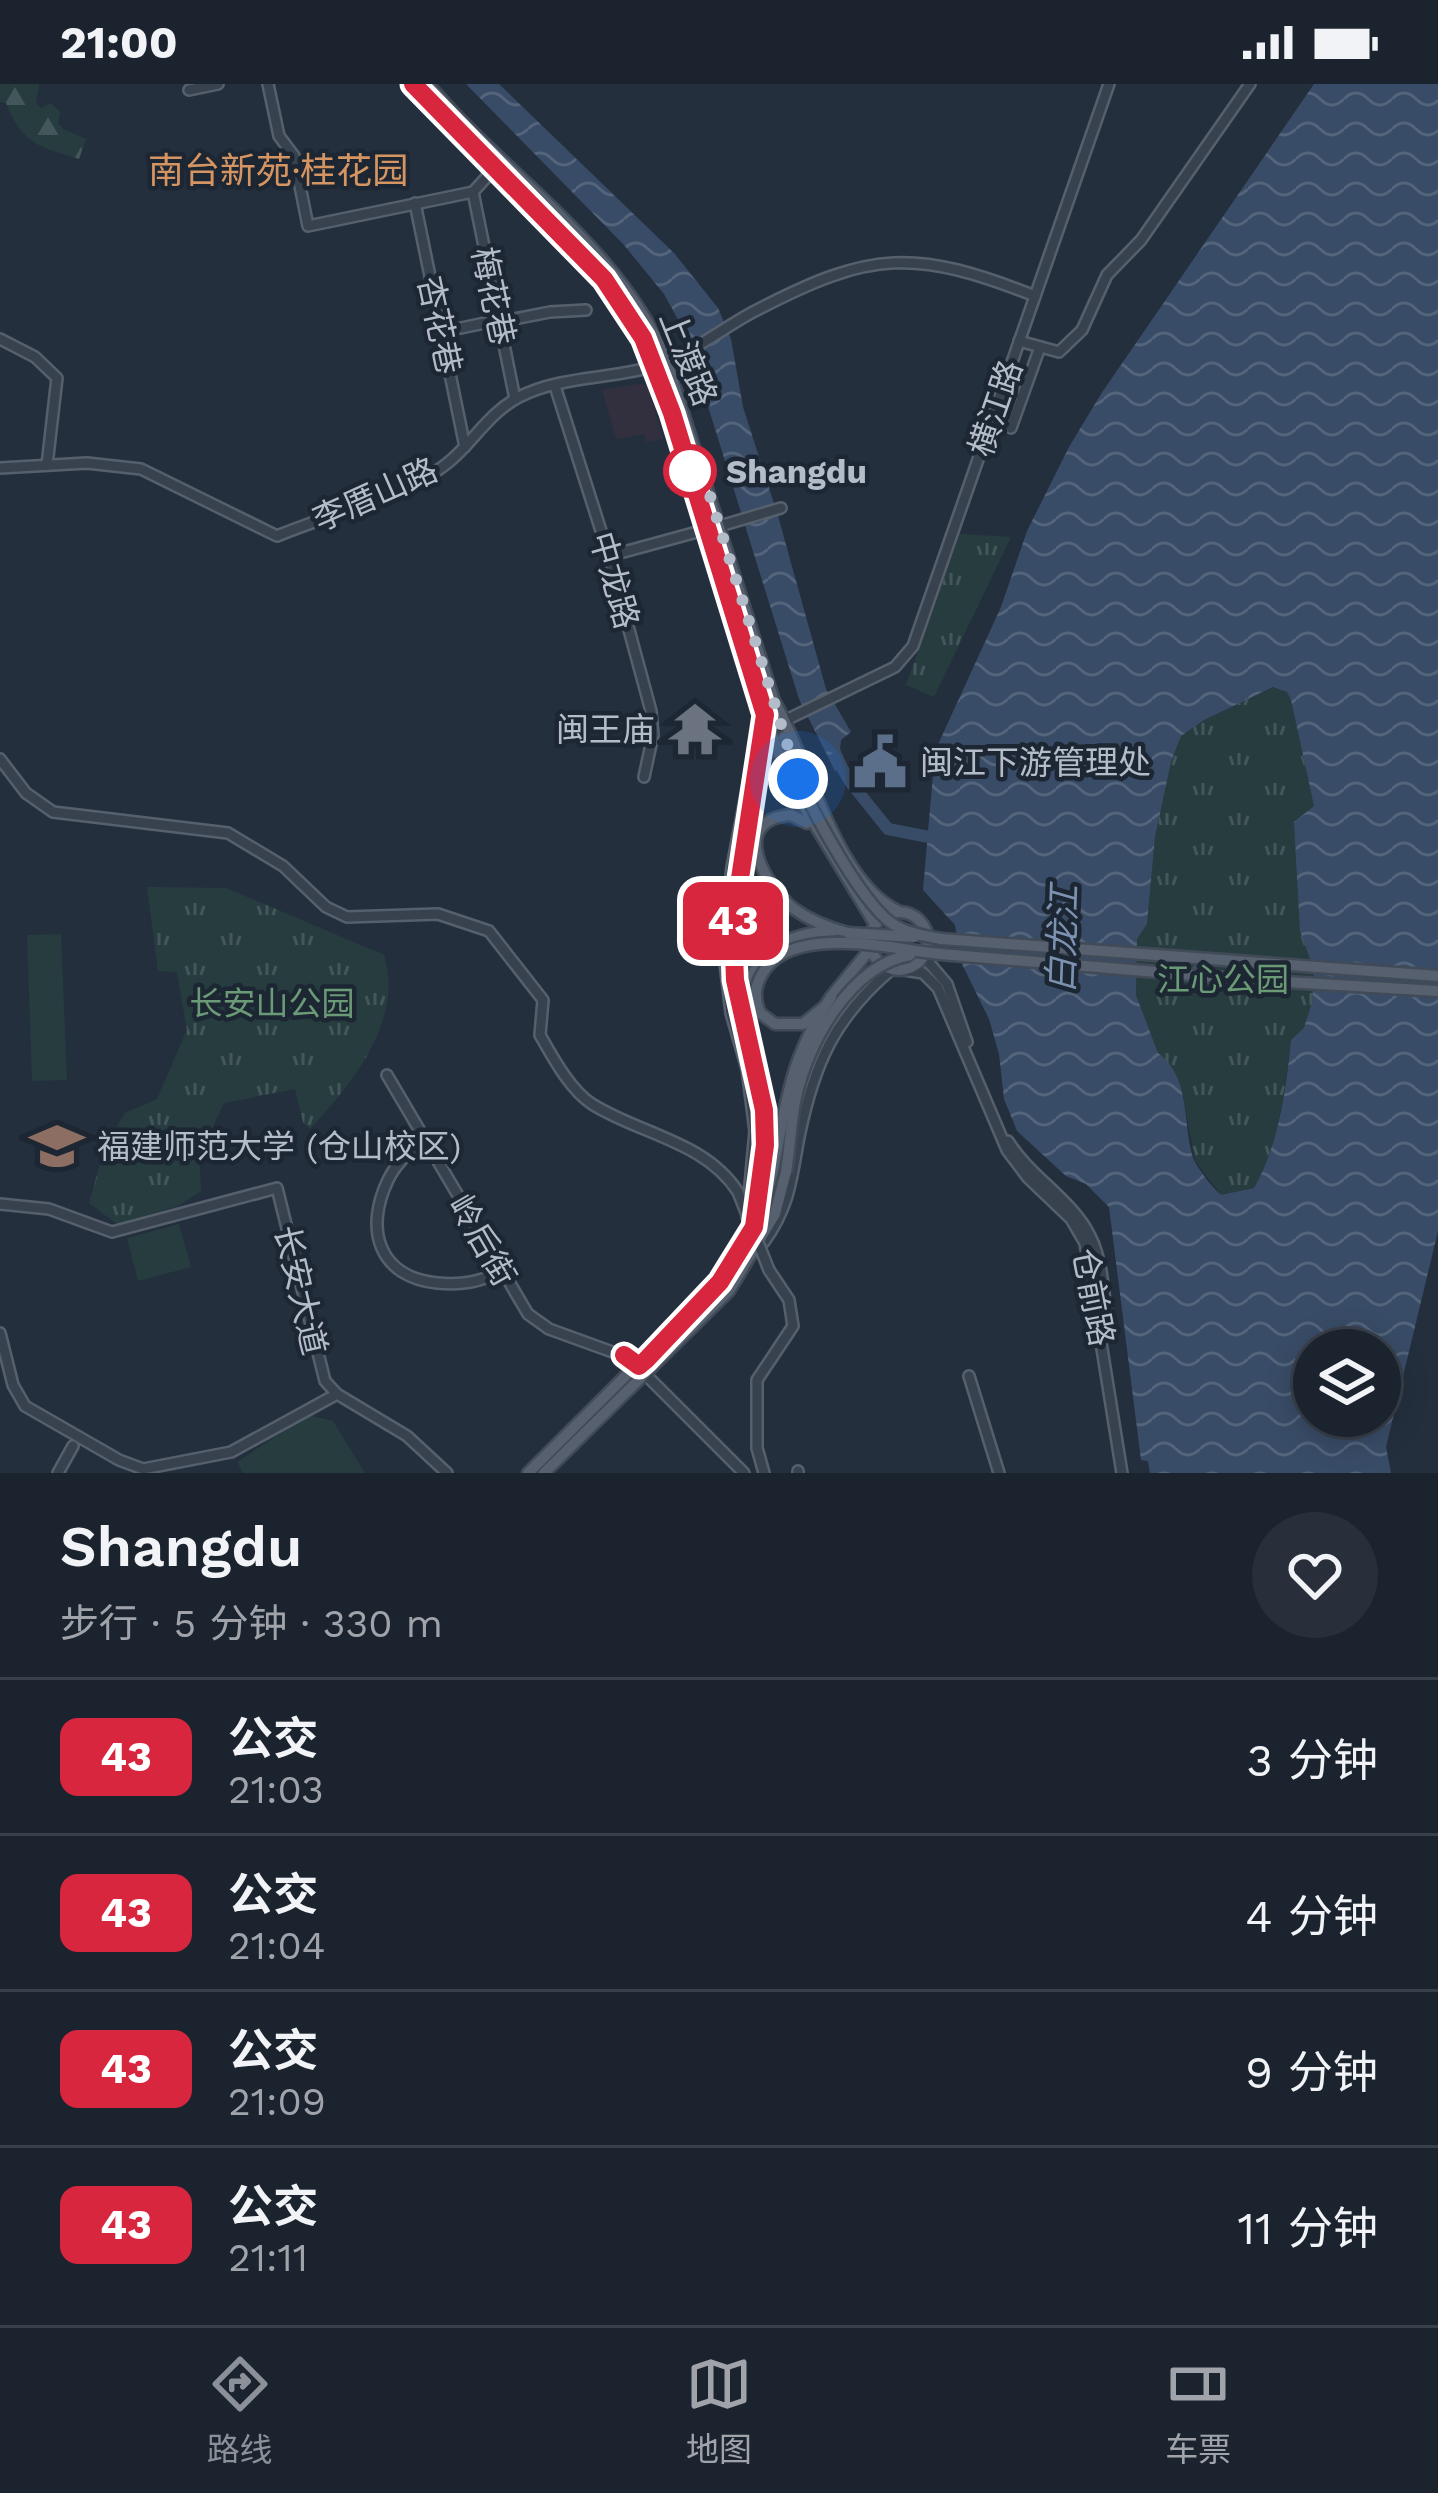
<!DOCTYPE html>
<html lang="zh">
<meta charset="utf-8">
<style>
:root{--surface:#1b232e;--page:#282f3a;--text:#f1f3f6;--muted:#a0a4aa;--line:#39404a;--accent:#8c9099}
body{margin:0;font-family:"Work Sans","Noto Sans SC",sans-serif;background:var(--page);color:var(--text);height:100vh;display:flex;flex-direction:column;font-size:45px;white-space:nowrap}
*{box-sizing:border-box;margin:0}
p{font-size:39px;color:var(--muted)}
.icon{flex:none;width:66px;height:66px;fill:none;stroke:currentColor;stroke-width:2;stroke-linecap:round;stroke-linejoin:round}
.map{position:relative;height:1389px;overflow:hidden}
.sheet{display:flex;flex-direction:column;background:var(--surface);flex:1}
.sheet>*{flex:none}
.badge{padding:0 24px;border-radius:18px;font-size:42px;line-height:78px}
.tools{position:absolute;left:1293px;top:1245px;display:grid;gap:24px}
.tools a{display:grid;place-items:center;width:108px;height:108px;border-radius:50%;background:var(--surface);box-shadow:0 6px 30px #0003,0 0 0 3px var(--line);font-size:60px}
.you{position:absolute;width:60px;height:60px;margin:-30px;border:9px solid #fff;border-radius:50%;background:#1a73e8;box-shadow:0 0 0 18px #1a73e833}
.map>.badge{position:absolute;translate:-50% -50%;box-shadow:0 0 0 6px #fff}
.round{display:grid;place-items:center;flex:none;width:126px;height:126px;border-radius:63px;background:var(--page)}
.head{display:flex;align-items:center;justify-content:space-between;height:204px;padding:0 60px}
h1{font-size:57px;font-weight:600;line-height:90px}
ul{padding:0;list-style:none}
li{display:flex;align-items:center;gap:36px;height:156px;padding:0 60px;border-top:3px solid var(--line)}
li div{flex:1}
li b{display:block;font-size:45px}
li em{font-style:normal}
li .badge{min-width:132px;font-weight:700;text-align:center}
.status{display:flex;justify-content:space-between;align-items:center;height:84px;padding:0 60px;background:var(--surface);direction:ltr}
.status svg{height:33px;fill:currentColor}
.dock{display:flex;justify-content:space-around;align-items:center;height:168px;border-top:3px solid var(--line);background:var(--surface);font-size:33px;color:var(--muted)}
.dock a{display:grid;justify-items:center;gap:6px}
.dock .current{color:var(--accent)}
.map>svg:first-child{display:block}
</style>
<div class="status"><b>21:00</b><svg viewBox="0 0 49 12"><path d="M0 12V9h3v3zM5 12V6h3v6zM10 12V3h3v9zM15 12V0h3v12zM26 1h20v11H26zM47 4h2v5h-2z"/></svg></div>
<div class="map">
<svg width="1438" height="1389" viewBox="0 0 1438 1389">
<defs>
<pattern id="forest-firs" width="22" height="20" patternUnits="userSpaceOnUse" patternTransform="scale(3)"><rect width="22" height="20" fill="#263c3f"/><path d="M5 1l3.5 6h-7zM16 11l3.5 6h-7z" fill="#435659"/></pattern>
<pattern id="park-tufts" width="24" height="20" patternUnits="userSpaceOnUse" patternTransform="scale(3)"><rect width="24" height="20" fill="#263c3f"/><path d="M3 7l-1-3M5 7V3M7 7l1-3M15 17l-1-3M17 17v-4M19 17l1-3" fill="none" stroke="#435659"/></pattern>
<pattern id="water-waves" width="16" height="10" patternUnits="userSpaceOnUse" patternTransform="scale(3)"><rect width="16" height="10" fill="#394c67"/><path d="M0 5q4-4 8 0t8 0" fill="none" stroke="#53647b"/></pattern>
</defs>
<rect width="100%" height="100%" fill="#242f3e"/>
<polygon fill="#32303f" points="639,300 648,302 663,355 646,358 644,350 616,355 602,306"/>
<g fill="#263c3f">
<polygon points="61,850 67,996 32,997 27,851"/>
<polygon points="179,1140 191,1183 138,1197 127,1154"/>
<polygon points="308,1331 333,1337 365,1389 243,1389 237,1378"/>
</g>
<path fill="url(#forest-firs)" d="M0 0H39L36 19 41 24 51 19 60 28 58 39 63 45 86 55 79 75C40 63 22 60 6 19L0 18Z"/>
<g fill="url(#park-tufts)">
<polygon points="960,450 1011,453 934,613 906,601"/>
<path d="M1274 603 1287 608 1291 616 1314 722 1305 732C1308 777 1326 908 1305 943 1303 946 1293 954 1291 956 1285 1006 1279 1060 1254 1104L1221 1111 1195 1077 1183 1011 1158 969 1136 911 1137 855 1147 840 1155 753 1171 678 1181 652 1204 636Z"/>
<path d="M147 803 226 804 384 871C404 936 352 1000 310 1045L303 1038 295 1005 224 1019 199 1072 201 1107 178 1122 117 1140 89 1119 105 1063 125 1029 157 1015 187 946 177 888 158 887Z"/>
</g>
<g fill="url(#water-waves)" fill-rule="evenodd">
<polygon points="466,0 499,0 674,169 718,224 731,255 743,323 778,432 826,605 851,648 841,656 840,665 847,681 835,687 799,615 707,319 703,281 664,210 624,161"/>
<path d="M1314 0H1438V1147L1386 1363 1391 1389H1150L1148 1377 1141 1376 1109 1123 1086 1100 1066 1092 1017 1047 1004 1015 999 970 989 935 961 878 955 841 923 806 935 667 1001 523 1027 447 1069 363 1101 310ZM1273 603 1287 608 1291 616 1314 722 1294 738 1300 847 1314 886 1312 919 1304 944 1291 956C1286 1006 1279 1060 1254 1104L1221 1111C1212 1103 1203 1091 1196 1080 1181 1050 1194 995 1158 969L1136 911 1137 855 1147 840 1155 753 1171 678 1181 652 1204 636ZM1314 1266H1380V1332H1314Z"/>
</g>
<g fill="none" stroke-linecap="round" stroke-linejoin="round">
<polyline stroke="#394c67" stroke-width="12" points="836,674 851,699 888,745 939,755"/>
<defs>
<g id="minor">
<polyline points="268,0 279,52 294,72 308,142 473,108 494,85"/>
<polyline points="189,6 218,0"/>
<polyline points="473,108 515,315"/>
<polyline points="415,119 465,363"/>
<polyline points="499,238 550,228 586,226"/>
<polyline points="442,248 499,236"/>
<polyline points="0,255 35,273 57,294 47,381"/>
<polyline points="1019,257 1059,268 1082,246 1107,191 1141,156 1250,0"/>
<polyline points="555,302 609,472 651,627 653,651 644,693"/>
<polyline points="1011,344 1040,263"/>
<path d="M0 384 87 379 141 385 277 452C326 432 395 413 438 386 469 366 486 330 519 313 566 289 623 297 670 276 701 263 727 241 757 226 872 166 915 165 1035 212"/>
<polyline points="720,442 781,424"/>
<polyline points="609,472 708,445"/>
<polyline points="786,636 895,583 913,562 1109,0"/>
<path d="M0 675 26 709 53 728 228 749 283 782 326 823 347 833 438 830 489 847 543 916 540 951C552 972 570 1006 592 1020 639 1050 705 1057 738 1108"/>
<polyline points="924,873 947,900 967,958"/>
<polyline points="904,886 923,889 938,904 1007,1066 1028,1094 1071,1135 1085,1159 1122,1389"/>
<polyline points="387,991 528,1230 549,1245 629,1274 744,1389"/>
<path d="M424 1054C411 1067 396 1079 388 1096 364 1146 379 1193 437 1199 461 1201 479 1199 500 1187"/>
<path d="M1008 1057C1030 1093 1072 1115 1090 1152 1104 1179 1104 1216 1108 1247"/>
<polyline points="0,1120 49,1125 112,1148 277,1104 325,1297 337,1310 407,1352 447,1389"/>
<polyline points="747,1133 755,1047 747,985 731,929 723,863 732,783 757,653"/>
<path d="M764 1158C790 1121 791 1096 799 1053 814 980 834 934 892 885"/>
<polyline points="0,1249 13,1301 25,1322 119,1376 143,1385 231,1368 337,1310"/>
<polyline points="969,1292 999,1389"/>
<polyline points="798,1387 798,1389"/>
<polyline points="58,1389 73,1362"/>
<polyline points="764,1389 757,1364 757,1296 793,1242 789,1216 769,1186"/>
</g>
<g id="major">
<polyline points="413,0 603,195 643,253 672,329 737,549 788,696 875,840"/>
<path d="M428 0C506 93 621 163 667 278L774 617C808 673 834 797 898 827"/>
<polyline points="784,653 798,695"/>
<path d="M807 739 791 731C727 736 765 802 794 825 811 837 829 844 848 849"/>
<circle cx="899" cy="857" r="29"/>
<polyline points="941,855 1438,892"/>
<polyline points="940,870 1252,896 1438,907"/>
<polyline points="831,913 871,864"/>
<path d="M741 915C758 869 783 849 833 847"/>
<polyline points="740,919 732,871 733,840 764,634"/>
<polyline points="756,1128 762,1091"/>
<polyline points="528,1389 720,1198 763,1124 773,1087"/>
<polyline points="544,1389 729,1207 775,1130 786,1088"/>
</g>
</defs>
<use href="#minor" stroke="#565f6c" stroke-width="14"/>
<use href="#major" stroke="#414a57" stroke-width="15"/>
<use href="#minor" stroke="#38414e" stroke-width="9"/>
<use href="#major" stroke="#56606e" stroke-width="10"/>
<defs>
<polyline id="minor-bridge" points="738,1108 769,1186"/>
<g id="major-bridge">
<path d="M798 695C814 729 864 825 896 842 910 850 926 852 941 855"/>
<polyline points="848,849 914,853"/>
<polyline points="740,919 764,1026 762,1091"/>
<path d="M824 923 803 940H775L760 929C753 912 755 899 766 884 800 841 892 865 940 870"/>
<path d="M773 1087C786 1019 790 973 831 913"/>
<path d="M786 1088C790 1063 791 1037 796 1013 808 958 850 882 910 871"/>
</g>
</defs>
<use href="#minor-bridge" stroke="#565f6c" stroke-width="14" stroke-linecap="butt"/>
<use href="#major-bridge" stroke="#414a57" stroke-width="15" stroke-linecap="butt"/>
<use href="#minor-bridge" stroke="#38414e" stroke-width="9"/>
<use href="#major-bridge" stroke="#56606e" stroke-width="10"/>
</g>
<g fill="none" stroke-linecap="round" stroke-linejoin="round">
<defs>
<polyline id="line" points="413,0 604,195 643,254 672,329 765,631 733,840 735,896 764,1026 765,1061 754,1143 720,1198 646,1276 639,1282 624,1271"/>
</defs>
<use href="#line" stroke="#fff" stroke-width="27"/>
<use href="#line" stroke="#d7263d" stroke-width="18"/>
<polyline stroke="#b4bcc9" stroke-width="12" stroke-dasharray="0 21.6" points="690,387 701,383 798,695"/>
</g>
<defs>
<symbol id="temple-bare" viewBox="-9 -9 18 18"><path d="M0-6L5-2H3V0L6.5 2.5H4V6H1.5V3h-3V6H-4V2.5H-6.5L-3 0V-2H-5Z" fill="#6b7280" stroke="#1d2633" stroke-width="2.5" paint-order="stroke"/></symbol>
<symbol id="civic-bare" viewBox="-9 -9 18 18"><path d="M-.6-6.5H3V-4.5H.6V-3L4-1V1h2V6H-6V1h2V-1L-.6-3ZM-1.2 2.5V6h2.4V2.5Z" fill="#5c6f8a" stroke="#1d2633" stroke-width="2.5" paint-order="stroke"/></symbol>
<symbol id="university-bare" viewBox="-9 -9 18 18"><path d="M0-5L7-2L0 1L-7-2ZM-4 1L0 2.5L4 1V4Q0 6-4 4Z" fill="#8d6e63" stroke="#1d2633" stroke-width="2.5" paint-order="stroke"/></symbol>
</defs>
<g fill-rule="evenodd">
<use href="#temple-bare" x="657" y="607" width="76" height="76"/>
<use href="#civic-bare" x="842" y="640" width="76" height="76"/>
<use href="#university-bare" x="19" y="1024" width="76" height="76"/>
</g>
<circle fill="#fff" stroke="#d7263d" stroke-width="6" cx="690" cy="387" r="24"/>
<g text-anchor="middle" stroke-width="9" stroke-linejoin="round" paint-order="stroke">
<g font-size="33" fill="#b4bcc9" stroke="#1d2633">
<text transform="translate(494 212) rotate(78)" y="12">梅花巷</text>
<text transform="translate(440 241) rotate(78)" y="12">杏花巷</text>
<text transform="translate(689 274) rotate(68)" y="12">上渡路</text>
<text transform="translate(995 324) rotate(-71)" y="12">横江路</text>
<text transform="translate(375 410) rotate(-24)" y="12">李厝山路</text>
<text transform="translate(615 496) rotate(74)" y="12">中龙路</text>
<text transform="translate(483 1156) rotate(60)" y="12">岭后街</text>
<text transform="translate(301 1206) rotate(77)" y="12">长安大道</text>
<text transform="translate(1094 1213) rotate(79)" y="12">仓前路</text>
</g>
<g font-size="33" font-weight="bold" fill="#b4bcc9" stroke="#1d2633" text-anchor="start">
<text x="726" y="399">Shangdu</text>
</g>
<g font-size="33" fill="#b4bcc9" stroke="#1d2633" text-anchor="start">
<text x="655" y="657" text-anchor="end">闽王庙</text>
<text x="920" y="690">闽江下游管理处</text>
<text x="97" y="1074">福建师范大学 (仓山校区)</text>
</g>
<g font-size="33" fill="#6b9a76" stroke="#1d2633">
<text x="1223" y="907">江心公园</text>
<text x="272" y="931">长安山公园</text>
</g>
<g font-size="36" fill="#d59563" stroke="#1d2633">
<text x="278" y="99">南台新苑·桂花园</text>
</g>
<g font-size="36" font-style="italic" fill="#7c92b1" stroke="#1d2633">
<text transform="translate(1062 855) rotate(-88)" y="13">白龙江</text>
</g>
</g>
</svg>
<div class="tools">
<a><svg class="icon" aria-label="layers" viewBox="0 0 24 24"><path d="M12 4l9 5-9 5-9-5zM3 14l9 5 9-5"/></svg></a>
</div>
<div class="you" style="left:798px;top:695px"></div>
<b class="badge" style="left:733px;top:837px;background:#d7263d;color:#fff">43</b>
</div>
<section class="sheet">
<div class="head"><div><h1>Shangdu</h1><p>步行 · 5 分钟 · 330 m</p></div><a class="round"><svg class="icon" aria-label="heart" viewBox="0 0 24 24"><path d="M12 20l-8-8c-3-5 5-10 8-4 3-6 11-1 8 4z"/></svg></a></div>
<ul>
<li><span class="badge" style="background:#d7263d;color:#fff">43</span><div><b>公交</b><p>21:03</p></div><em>3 分钟</em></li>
<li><span class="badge" style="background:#d7263d;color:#fff">43</span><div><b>公交</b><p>21:04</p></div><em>4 分钟</em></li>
<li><span class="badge" style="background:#d7263d;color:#fff">43</span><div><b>公交</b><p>21:09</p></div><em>9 分钟</em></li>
<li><span class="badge" style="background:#d7263d;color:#fff">43</span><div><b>公交</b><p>21:11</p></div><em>11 分钟</em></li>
</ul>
</section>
<nav class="dock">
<a class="current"><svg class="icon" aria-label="directions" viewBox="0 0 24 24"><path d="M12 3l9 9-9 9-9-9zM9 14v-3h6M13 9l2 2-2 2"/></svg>路线</a>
<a><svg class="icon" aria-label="map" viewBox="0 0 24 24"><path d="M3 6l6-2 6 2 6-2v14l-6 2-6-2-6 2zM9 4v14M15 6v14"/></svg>地图</a>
<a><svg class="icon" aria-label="tickets" viewBox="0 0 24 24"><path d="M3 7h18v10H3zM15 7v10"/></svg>车票</a>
</nav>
